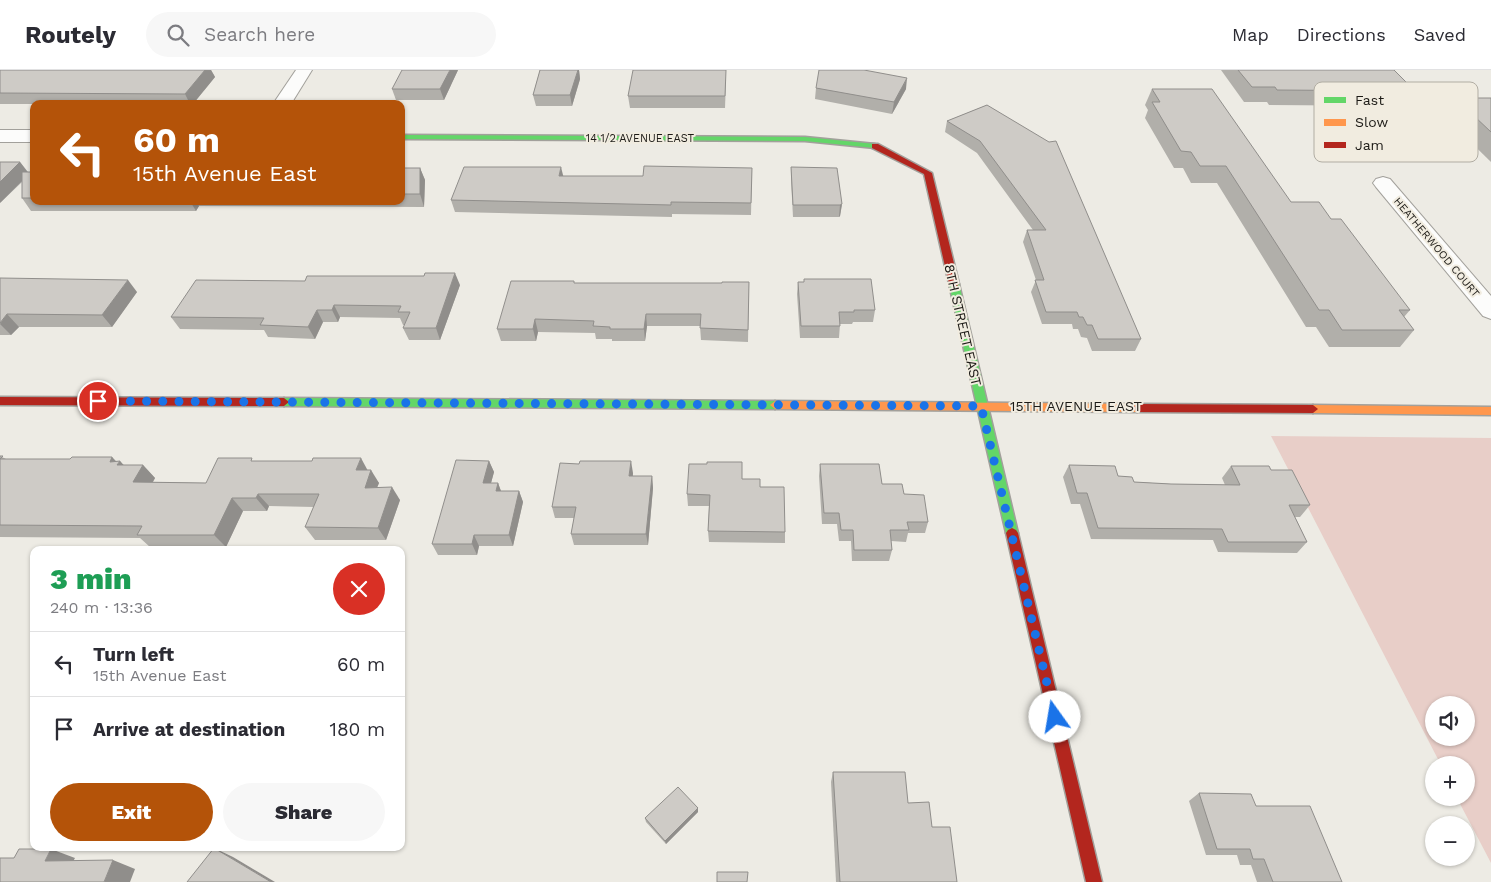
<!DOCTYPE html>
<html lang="en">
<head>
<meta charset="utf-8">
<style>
  body { margin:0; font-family:"Work Sans",sans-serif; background:#f7f7f7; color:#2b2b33; height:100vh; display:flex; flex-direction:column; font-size:19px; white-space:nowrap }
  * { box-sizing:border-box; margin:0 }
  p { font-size:16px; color:#7c7c81 }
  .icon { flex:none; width:28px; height:28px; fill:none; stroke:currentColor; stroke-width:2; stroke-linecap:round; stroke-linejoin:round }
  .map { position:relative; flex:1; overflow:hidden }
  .side { position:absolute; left:30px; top:476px; width:375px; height:305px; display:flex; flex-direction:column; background:#fff; border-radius:10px; box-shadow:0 1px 4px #0004 }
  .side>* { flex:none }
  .guide { position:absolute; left:30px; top:30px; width:375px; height:105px; border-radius:10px; box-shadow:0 1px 4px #0004; background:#b45309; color:#fff; overflow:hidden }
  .tools { position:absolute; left:1425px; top:626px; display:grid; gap:10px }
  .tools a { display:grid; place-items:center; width:50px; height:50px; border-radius:50%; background:#fff; box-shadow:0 1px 4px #0004; font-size:25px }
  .pin { position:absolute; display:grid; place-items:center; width:42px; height:42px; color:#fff; margin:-21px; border:2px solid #fff; border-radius:50%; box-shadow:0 1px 5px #0007 }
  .me { position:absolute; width:55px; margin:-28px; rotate:347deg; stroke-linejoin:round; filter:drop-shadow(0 0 4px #0008) }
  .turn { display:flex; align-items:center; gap:18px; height:105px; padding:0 20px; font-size:22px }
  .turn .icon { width:65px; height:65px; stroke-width:2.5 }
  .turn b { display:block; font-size:35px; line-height:42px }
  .round { display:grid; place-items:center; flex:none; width:52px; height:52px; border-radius:26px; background:#f7f7f7 }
  .head { display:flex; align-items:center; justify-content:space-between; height:85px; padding:0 20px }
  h1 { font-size:30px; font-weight:800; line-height:38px; color:#1e9e55 }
  .cta { display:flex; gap:10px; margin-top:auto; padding:10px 20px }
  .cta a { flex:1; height:58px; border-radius:30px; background:#b45309; color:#fff; font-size:20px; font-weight:800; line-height:58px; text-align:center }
  .cta a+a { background:#f7f7f7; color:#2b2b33 }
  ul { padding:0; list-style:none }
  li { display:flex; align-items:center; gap:15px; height:65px; padding:0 20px; border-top:1px solid #e1e1e2 }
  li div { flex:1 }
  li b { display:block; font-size:19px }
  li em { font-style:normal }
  header { display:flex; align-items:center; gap:30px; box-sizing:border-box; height:70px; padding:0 25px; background:#fff; border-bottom:1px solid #e1e1e2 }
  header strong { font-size:24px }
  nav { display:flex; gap:28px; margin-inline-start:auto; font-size:18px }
  .search { width:350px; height:45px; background:#f7f7f7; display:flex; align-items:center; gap:12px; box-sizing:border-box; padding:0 18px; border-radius:28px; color:#7c7c81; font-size:19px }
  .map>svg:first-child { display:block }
  .green { fill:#e8cec8; fill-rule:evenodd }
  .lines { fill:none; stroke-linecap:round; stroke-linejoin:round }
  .street-casing { stroke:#a2a09b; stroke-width:2 }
  .fast-casing { stroke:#a2a09b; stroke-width:3 }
  .slow-casing { stroke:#a2a09b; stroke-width:3 }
  .jam-casing { stroke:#a2a09b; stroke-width:3 }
  .street { fill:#fcfcfb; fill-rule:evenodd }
  .fast { fill:#63d668; fill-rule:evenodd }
  .slow { fill:#ff974d; fill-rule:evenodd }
  .jam { fill:#b3261e; fill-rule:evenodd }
  .wall { fill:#b1afaa }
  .shaded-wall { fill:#908e8b }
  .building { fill:#cecbc6; stroke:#908e8b }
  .route { stroke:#1a73e8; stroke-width:9; stroke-dasharray:0 16.2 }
  .labels { text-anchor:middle; stroke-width:4; stroke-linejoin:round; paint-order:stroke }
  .far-street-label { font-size:11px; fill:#1c1a16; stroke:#f1ece0 }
  .street-label { font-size:14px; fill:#1c1a16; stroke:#f1ece0 }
  .key { fill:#f1ece0; stroke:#b1ada3; stroke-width:1 }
  .key-label { font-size:14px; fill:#1c1a16 }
</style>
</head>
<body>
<header>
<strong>Routely</strong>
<div class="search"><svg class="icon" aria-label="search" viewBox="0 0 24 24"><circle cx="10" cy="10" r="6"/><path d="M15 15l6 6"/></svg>Search here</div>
<nav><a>Map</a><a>Directions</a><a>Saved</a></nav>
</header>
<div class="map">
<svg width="1491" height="812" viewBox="0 0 1491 812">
  <rect width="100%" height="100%" fill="#edebe4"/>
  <!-- green -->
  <path class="green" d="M1271,366L1491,368V793L1457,728H1466V695H1441ZM1434,635H1466V668H1434Z"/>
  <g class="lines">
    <!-- street casing -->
    <g class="street-casing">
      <g id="street">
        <polygon points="296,0 312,0 291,34 273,34"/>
        <rect x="0" y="60" width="34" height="12"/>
        <polygon points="1383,107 1390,109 1491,226 1491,249 1483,246 1376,117 1373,113 1376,109"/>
      </g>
    </g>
    <!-- fast casing -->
    <g class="fast-casing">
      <g id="fast">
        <polygon points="401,65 805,67 875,74 879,76 875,78 805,71 401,69"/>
        <polygon points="954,211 959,214 1018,463 1016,466 1012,468 1008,466 1006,463 949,214"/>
        <polygon points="284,328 775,331 780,335 775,339 284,336 279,332"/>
      </g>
    </g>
    <!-- slow casing -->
    <g class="slow-casing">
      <g id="slow">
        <polygon points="775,331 1137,334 1142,338 1137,342 775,339 770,335"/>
        <polygon points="1313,335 1491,337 1491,345 1313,343 1308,339"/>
      </g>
    </g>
    <!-- jam casing -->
    <g class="jam-casing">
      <g id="jam">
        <polygon points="872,74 878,74 932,103 959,214 957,216 951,216 949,214 924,104 872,78"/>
        <polygon points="0,327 284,328 289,332 284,336 0,335"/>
        <polygon points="1137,334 1313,335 1318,339 1313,343 1137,342 1132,338"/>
        <polygon points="1012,458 1016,460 1018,463 1102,812 1086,812 1006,463 1008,460"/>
      </g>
    </g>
    <!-- street -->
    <use href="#street" class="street"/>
    <!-- fast -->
    <use href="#fast" class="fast"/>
    <!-- slow -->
    <use href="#slow" class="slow"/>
    <!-- jam -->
    <use href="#jam" class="jam"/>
  </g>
  <!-- wall -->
  <g class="wall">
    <polygon points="0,0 211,0 215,7 193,34 0,34"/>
    <polygon points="458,0 444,30 396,30 392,19"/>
    <polygon points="540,0 579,0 580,9 572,36 536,36 533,25"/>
    <polygon points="1221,0 1394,0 1415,21 1405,36 1269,35 1267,32 1244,32"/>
    <polygon points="726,10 725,38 630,38 628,26"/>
    <polygon points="816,18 906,19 892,44 815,29"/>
    <polygon points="1152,19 1291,132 1331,149 1410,240 1404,247 1414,260 1400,277 1329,277 1316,257 1306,257 1217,113 1191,113 1183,98 1174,98 1145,48 1148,40 1145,35"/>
    <polygon points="1455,28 1491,28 1491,92 1443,45"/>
    <polygon points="987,35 1141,269 1135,281 1092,281 1087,268 1081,267 1078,259 1073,259 1072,254 1042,254 1031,222 1036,210 1023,172 1027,160 1033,160 977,83 945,62 947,51"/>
    <polygon points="20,92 28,102 34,102 34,131 401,131 401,98 420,98 425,110 424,137 199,136 196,141 31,141 22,128 22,112 0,133"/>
    <polygon points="791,97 842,134 840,146 839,147 793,147 791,109"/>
    <polygon points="752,98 751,145 672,144 672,147 455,142 451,130 563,106 643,106"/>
    <polygon points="0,208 137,222 112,257 19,257 11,265 0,265"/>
    <polygon points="749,212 748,272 701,270 700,256 647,256 645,271 612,271 612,269 596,269 595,263 538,262 536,271 501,271 497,259 575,213 722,213"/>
    <polygon points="798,212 875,240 873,252 853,252 852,254 840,254 839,268 800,268 797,224"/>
    <polygon points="460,215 440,270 409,270 403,258 405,255 403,255 400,248 340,247 338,252 323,252 315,269 268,267 264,260 180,259 171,247"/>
    <polygon points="0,386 6,389 70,389 112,387 116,391 120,391 123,395 143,395 155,408 153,412 206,413 254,391 368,400 379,413 377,417 400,430 386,470 315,470 305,457 314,437 269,436 267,441 243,441 226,477 150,477 140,468 0,467"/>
    <polygon points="489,391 494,402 491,413 498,413 501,421 519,421 523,432 513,476 479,476 477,485 438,485 432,474"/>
    <polygon points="820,394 882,414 904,424 928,452 925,463 908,463 906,472 891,471 892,480 889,491 852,491 851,471 839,471 837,454 822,454 819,406"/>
    <polygon points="1069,395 1118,406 1134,412 1171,414 1225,415 1222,408 1231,396 1271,400 1310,435 1300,447 1295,447 1307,472 1297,483 1218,482 1213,470 1091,469 1080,434 1071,434 1063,407"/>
    <polygon points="633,403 633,406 652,406 653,418 648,475 574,475 571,464 574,448 555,448 552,437"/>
    <polygon points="742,409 760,417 785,462 785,473 709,472 708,461 709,436 688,436 687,424"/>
    <polygon points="833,702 908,733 932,757 957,812 836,812 831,712"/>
    <polygon points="1199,723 1256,736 1342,812 1257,812 1251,795 1240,795 1237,785 1206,785 1189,731"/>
    <polygon points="698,742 666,774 646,752 645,748"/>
  </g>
  <!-- shaded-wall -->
  <g class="shaded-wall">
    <polygon points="205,0 211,0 215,7 193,34 190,34 185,24"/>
    <polygon points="450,0 458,0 444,30 440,19"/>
    <polygon points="578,0 579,0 580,9 572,36 570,25"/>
    <polygon points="907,8 906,19 892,44 894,32"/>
    <polygon points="20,92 29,104 0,133 0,112"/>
    <polygon points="561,97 564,109 559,106"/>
    <polygon points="420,98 425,110 424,137 420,124"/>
    <polygon points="190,131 196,131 199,136 196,141"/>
    <polygon points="842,134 840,146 839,147 840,135"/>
    <polygon points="455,203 460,215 440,270 436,258"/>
    <polygon points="128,210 137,222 112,257 102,245"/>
    <polygon points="334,235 340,247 338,252 332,240"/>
    <polygon points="317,240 323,252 315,269 308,257"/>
    <polygon points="7,244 19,257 11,265 0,254"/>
    <polygon points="646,244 647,256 645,271 644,259"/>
    <polygon points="535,249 538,262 536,271 533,259"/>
    <polygon points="112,387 118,394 120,391 132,404 110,392"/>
    <polygon points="361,388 368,401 356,400"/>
    <polygon points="489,391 494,402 488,424 483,413"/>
    <polygon points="631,391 633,403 631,418 629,406"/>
    <polygon points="143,395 155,408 145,425 133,412"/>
    <polygon points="371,400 379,413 372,430 365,418"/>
    <polygon points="652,406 653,418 648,475 646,464"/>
    <polygon points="498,413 502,424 496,421"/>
    <polygon points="392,417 400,430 386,470 378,458"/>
    <polygon points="519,421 523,432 513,476 509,465"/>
    <polygon points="258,424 269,436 267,441 256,428"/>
    <polygon points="232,428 243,441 226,477 214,465"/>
    <polygon points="474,465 479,476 477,485 472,474"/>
    <polygon points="698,738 698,742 666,774 665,771"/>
    <polygon points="214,778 233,787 275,812 271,812"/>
    <polygon points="51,779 75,788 69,799 45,791"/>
    <polygon points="113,790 135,799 130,812 104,812"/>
  </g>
  <!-- building -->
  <g class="building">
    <polygon points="0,0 205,0 185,24 0,23"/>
    <polygon points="402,0 450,0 440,19 392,19"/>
    <polygon points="540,0 578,0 570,25 533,25"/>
    <polygon points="633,0 726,0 725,26 628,26"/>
    <polygon points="819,0 864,0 907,8 894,32 816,18"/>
    <polygon points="1238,0 1394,0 1415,21 1277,20 1275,17 1252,17"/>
    <polygon points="1152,19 1212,19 1291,132 1319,132 1331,149 1341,149 1410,240 1399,240 1414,260 1342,260 1329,240 1319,240 1226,96 1200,96 1191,82 1181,81 1152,32 1160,32"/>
    <polygon points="1455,28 1491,28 1491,62"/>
    <polygon points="987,35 1049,72 1056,71 1141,269 1098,269 1092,255 1087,255 1083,247 1079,247 1077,242 1046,242 1035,210 1044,210 1027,160 1046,160 980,71 947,51"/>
    <polygon points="0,92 20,92 0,112"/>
    <polygon points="644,96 752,98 751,133 671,132 671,135 451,130 464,97 561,97 559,106 643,106"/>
    <polygon points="791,97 837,98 842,134 840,135 793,135"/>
    <rect x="401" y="98" width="19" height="26"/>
    <rect x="22" y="102" width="12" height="26"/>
    <polygon points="425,203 455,203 436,258 403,258 410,242 398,242 401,236 334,235 332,240 317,240 308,257 260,255 264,248 171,247 196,210 305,211 307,206 424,206"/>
    <polygon points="0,208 128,210 102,245 7,244 0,253"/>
    <polygon points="804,209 871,209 875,240 854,240 854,242 839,242 840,256 801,256 798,212 804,212"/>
    <polygon points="511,211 574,211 574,213 722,213 722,212 749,212 748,260 700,258 701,244 646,244 644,259 610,259 610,257 593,256 594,251 535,249 533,259 497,259"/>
    <polygon points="0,386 3,386 0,389 70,389 72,387 112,387 110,392 120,391 117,395 143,395 133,412 206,413 218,388 252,388 251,391 312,391 313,388 361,388 356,400 371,400 365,418 392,417 378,458 305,457 319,424 258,424 256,428 232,428 214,465 137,465 142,456 0,455"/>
    <polygon points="456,390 489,391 483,413 498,413 496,421 519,421 509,465 474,465 472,474 432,474"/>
    <polygon points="580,391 631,391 629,406 652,406 646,464 571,464 576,437 552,437 560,393 579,394"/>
    <polygon points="707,392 742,392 742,409 760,409 760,417 784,417 785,462 708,461 710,425 687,424 689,394 707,394"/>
    <polygon points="820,394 879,394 882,414 902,414 904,424 924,425 928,452 907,452 909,460 890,460 892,480 854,480 853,460 841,460 839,443 824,443"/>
    <polygon points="1069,395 1115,396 1118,406 1132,407 1134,412 1171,414 1240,415 1231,396 1269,396 1271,400 1292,400 1310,435 1289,435 1307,472 1228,472 1222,459 1098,458 1087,423 1077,423"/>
    <polygon points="833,702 905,702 908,733 929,732 932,757 950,757 957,812 840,812"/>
    <polygon points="678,717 698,738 665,771 645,748"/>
    <polygon points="1199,723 1251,724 1256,736 1310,736 1342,812 1273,812 1264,789 1253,789 1250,779 1217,779"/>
    <polygon points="214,778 271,812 187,812"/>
    <polygon points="19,779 51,779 45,791 113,790 104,812 0,812 0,788 14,788"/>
    <polygon points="717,802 748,802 747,812 717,812"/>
  </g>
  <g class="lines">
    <!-- route -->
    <polyline class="route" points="98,331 981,336 1055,647"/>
  </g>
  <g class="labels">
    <!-- far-street labels -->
    <g class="far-street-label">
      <text x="640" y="72">14 1/2 AVENUE EAST</text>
      <text transform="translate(1437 177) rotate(50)" y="4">HEATHERWOOD COURT</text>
    </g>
    <!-- street labels -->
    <g class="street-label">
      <text transform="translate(963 255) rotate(77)" y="5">8TH STREET EAST</text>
      <text x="1076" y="341">15TH AVENUE EAST</text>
    </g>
  </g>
  <!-- legend -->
  <rect x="1314" y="12" width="164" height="80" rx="8" class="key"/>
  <rect x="1324" y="27" width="22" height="6" fill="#63d668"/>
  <rect x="1324" y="49" width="22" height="7" fill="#ff974d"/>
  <rect x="1324" y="72" width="22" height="6" fill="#b3261e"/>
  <g class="key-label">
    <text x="1355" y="35">Fast</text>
    <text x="1355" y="57">Slow</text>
    <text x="1355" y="80">Jam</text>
  </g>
</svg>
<div class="tools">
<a><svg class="icon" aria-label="sound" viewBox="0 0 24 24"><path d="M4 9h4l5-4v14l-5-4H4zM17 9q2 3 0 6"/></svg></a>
<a>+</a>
<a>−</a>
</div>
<div class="pin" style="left:98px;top:331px;background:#d93025"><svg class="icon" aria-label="arrive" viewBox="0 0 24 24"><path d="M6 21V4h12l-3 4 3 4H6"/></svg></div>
<svg class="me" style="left:1055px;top:647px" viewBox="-20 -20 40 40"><circle r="19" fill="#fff"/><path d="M0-13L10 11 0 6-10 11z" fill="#1a73e8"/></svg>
<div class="guide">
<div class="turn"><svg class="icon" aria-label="left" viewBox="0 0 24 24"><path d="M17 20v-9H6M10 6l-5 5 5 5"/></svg><div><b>60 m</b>15th Avenue East</div></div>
</div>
<section class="side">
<div class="head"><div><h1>3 min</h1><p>240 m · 13:36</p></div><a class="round" style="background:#d93025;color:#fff"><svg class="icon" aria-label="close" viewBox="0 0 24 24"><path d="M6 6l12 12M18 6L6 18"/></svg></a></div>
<ul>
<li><svg class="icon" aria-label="left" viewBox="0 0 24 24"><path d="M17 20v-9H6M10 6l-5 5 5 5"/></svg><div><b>Turn left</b><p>15th Avenue East</p></div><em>60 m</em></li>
<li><svg class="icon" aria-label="arrive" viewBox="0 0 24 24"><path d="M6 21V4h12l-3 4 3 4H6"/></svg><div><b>Arrive at destination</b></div><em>180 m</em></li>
</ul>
<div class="cta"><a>Exit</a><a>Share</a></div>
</section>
</div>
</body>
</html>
